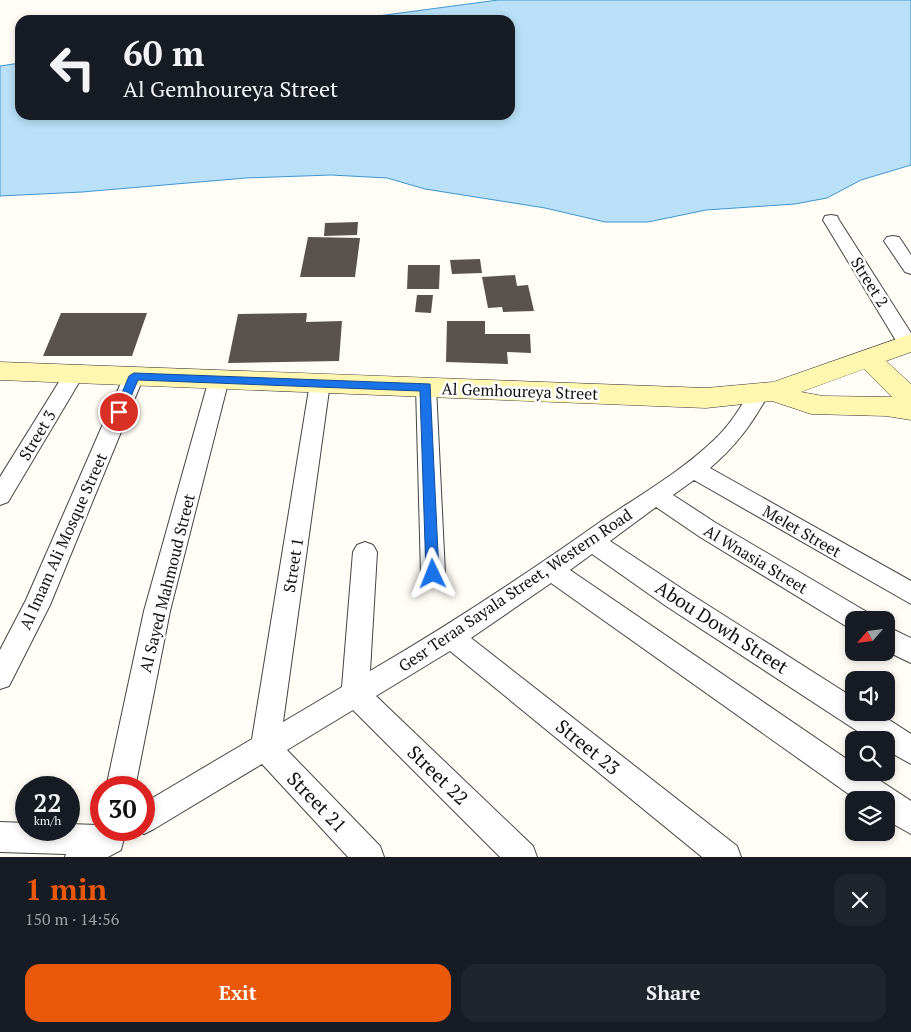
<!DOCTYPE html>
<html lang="en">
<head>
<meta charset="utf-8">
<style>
  body { margin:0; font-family:"PT Serif",serif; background:#20242c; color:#f1f3f6; height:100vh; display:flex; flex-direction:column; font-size:19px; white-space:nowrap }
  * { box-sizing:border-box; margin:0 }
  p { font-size:16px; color:#9ea1a6 }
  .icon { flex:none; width:28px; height:28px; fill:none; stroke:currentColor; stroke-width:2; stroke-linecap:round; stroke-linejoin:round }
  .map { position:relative; height:857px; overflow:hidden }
  .sheet { display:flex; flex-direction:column; background:#171b24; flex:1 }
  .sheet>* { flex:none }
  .banner { position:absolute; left:15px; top:15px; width:500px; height:105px; border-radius:15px; box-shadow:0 2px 8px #0003; background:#171b24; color:#f1f3f6; overflow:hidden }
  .needle { width:32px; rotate:242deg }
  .tools { position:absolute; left:845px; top:611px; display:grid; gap:10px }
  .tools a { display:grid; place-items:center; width:50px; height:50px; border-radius:10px; background:#171b24; box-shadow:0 2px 8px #0003; font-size:25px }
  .speed { position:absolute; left:15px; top:776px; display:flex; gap:10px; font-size:25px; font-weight:700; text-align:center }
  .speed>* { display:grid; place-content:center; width:65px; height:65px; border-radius:50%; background:#171b24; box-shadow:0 2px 8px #0003; line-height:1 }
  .speed small { font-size:12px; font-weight:400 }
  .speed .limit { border:8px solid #d22; background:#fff; color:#111 }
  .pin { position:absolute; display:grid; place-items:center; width:42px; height:42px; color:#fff; margin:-21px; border:2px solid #fff; border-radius:50%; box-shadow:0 1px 5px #0007 }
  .me { position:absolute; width:55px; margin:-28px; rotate:358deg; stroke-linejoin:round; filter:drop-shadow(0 0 4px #0008) }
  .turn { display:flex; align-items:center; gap:18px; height:105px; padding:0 25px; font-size:22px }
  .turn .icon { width:65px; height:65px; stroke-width:2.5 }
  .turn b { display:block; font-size:35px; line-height:42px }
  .round { display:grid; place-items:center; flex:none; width:52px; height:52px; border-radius:15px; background:#20242c }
  .headline { display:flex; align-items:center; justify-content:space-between; height:85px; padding:0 25px }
  h1 { font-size:30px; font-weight:700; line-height:38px; color:#ea580c }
  .action { display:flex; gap:10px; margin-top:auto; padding:10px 25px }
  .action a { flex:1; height:58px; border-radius:15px; background:#ea580c; color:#fff; font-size:20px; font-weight:700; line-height:58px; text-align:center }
  .action a+a { background:#20242c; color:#f1f3f6 }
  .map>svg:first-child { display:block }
  .water { fill:#b9e0f7; stroke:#3f96cf }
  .building { fill:#5a524d }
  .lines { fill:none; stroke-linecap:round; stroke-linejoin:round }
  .street-casing { stroke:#444; stroke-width:2 }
  .secondary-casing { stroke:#333; stroke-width:1 }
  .street { fill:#fff; fill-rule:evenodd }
  .secondary { fill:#fff6b0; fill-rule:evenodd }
  .route { fill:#1a73e8; stroke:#114b97 }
  .labels { text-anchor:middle; stroke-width:5; stroke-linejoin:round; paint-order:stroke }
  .street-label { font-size:16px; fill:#111; stroke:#fff }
  .near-street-label { font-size:19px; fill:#111; stroke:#fff }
</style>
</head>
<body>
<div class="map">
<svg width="911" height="857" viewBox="0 0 911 857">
  <rect width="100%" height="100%" fill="#fffdf5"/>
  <!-- water -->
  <polygon class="water" points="498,0 911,0 911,165 861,180 827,198 795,204 706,210 648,222 605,222 545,208 425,189 387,178 331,175 246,178 82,192 0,196 0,66 20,63 20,115 510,115 510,20 348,20"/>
  <!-- building -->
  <g class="building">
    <polygon points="358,222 357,235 324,236 325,223"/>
    <polygon points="308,237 360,238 355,277 300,277"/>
    <polygon points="480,259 482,273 452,274 450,260"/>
    <polygon points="408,265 440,265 439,289 407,289"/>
    <polygon points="515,275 517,286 528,285 534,311 503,312 502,307 488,308 482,277"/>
    <polygon points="417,295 433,295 431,313 415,312"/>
    <polygon points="61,313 147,313 132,356 43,356"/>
    <polygon points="307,313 306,322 342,321 339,361 228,363 238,314"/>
    <polygon points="447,321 485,321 485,334 530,334 531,353 507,352 508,364 446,362"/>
  </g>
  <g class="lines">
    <!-- street casing -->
    <g class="street-casing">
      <g id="street">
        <polygon points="831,215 837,216 839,220 911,333 911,350 901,349 823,220 825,216"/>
        <polygon points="893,236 899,237 911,255 911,274 905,272 884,241 887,237"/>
        <polygon points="74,367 81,369 84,374 8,502 0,505 0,477 67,369"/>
        <polygon points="134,369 141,371 144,376 50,605 9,686 0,689 0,650 26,600 124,376 127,371"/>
        <polygon points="219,372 226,374 229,379 170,611 135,788 106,788 144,611 209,379 212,374"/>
        <path d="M320,376L327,378L330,383L283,722L342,687L353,552L357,545L365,542L373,545L377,552L370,671C449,625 525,575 600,522C637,497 682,471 714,440C730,425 741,407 752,388L759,386L766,388L769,393C753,423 736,446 710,468L911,581V604L694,480L673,495L716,523L867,612L871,620H854V630L849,628L700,537L656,507L610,541L684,590L854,698V712H877L911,734V764L886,750V740H871L666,606L592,554L570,570L854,764V772H867L911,801V834L886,820V800H857L551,583L471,638L737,846L741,857H702L450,651L376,696L533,846L537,857H500L353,710L287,750L380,846L384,857H348L262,764L154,829L144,834L135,830H144V803L252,739L310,383L313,378Z"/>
        <polygon points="426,380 433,382 436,387 445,574 442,581 433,584 424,581 421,574 416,387 419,382"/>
        <polygon points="886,626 911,638 911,663 886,651"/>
        <polygon points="101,819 101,830 126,830 121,850 108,857 65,857 66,854 0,852 0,822 26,823 26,830 69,830 69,824 98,825"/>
      </g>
    </g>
    <!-- secondary casing -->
    <g class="secondary-casing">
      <path id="secondary" d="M911,334V352L886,361L911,384V420L886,416L811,414L772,401L706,408L0,380V362L706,388L773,382ZM864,369L892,397L823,396L801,392Z"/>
    </g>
    <!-- street -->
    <use href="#street" class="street"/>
    <!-- secondary -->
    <use href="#secondary" class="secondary"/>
  </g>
  <!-- route -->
  <polygon class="route" points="134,373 430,384 439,574 437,578 428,578 426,574 420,391 138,380 123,415 115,415 114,412 129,376"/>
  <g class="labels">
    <!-- street labels -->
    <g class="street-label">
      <text transform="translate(870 282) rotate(58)" y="6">Street 2</text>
      <text transform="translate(520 391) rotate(2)" y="6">Al Gemhoureya Street</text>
      <text transform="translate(37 435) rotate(-59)" y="6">Street 3</text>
      <text transform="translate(802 531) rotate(30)" y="6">Melet Street</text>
      <text transform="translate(63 541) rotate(-66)" y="6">Al Imam Ali Mosque Street</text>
      <text transform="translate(756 559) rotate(31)" y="6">Al Wnasia Street</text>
      <text transform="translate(293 565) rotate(-81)" y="6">Street 1</text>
      <text transform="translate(167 583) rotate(-76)" y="6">Al Sayed Mahmoud Street</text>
      <text transform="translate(515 590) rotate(-34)" y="6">Gesr Teraa Sayala Street, Western Road</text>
    </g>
    <!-- near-street labels -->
    <g class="near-street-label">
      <text transform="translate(722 627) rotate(33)" y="7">Abou Dowh Street</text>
      <text transform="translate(588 747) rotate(39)" y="7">Street 23</text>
      <text transform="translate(438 775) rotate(44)" y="7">Street 22</text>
      <text transform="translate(317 802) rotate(46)" y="7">Street 21</text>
    </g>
  </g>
</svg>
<div class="tools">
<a><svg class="needle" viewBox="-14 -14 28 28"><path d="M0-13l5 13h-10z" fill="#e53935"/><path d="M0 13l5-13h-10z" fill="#9ea1a6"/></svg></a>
<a><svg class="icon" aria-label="sound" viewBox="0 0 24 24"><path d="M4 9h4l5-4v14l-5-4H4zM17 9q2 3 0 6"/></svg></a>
<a><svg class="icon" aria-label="search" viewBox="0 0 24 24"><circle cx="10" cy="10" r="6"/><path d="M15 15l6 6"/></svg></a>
<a><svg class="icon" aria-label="layers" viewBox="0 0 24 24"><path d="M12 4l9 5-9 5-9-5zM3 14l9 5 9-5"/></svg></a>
</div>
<div class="speed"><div>22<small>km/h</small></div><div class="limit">30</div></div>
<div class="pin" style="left:119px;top:412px;background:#d93025"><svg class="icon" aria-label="arrive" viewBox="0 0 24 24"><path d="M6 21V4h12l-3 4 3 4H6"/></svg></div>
<svg class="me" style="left:433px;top:574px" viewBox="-20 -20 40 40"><path d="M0-17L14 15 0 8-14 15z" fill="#1a73e8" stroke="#fff" stroke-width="4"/></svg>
<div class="banner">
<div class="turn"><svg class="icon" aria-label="left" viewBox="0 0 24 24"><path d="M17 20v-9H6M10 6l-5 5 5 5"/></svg><div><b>60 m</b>Al Gemhoureya Street</div></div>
</div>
</div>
<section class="sheet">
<div class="headline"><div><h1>1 min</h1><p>150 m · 14:56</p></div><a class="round"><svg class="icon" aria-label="close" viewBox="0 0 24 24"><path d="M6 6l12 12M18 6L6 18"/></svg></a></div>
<div class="action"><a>Exit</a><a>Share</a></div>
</section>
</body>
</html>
